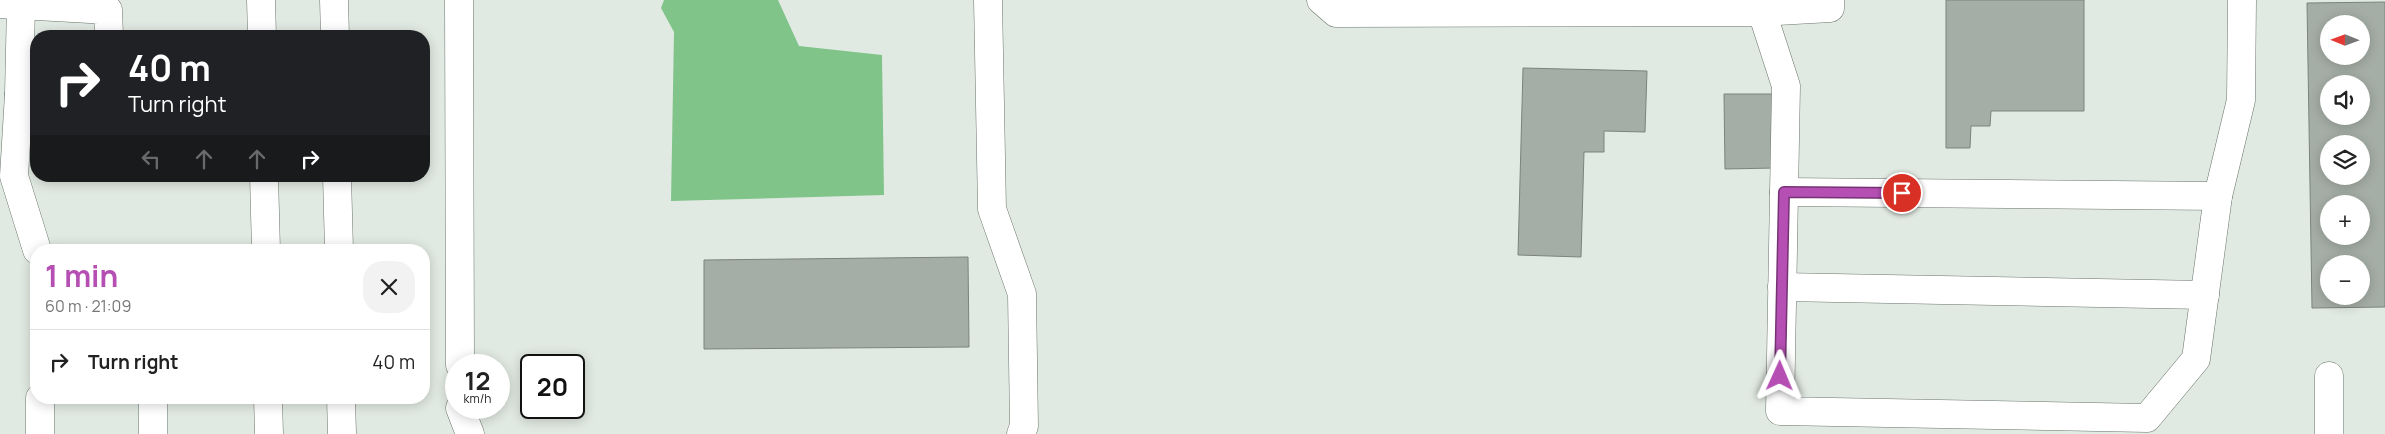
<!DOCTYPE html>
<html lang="en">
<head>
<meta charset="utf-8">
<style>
  body { margin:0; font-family:Manrope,sans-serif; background:#f2f2f2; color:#222; height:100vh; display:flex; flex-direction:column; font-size:19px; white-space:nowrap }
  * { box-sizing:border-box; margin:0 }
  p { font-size:16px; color:#767676 }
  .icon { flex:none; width:28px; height:28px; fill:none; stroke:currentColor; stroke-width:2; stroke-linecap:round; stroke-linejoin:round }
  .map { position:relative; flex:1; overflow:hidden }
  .panel { position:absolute; left:30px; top:244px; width:400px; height:160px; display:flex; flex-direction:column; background:#fff; border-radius:20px; box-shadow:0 2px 12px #0003 }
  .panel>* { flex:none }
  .banner { position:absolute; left:30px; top:30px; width:400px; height:152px; border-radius:20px; box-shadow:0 2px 12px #0003; background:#202124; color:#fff; overflow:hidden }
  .needle { width:32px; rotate:271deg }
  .fabs { position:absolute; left:2320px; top:15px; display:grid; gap:10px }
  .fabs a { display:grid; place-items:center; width:50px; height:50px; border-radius:50%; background:#fff; box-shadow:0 2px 12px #0003; font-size:25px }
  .speed { position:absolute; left:445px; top:354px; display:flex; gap:10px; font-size:25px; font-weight:700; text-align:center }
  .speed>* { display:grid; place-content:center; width:65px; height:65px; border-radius:50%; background:#fff; box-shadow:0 2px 12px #0003; line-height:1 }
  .speed small { font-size:12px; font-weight:400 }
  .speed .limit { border:2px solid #111; border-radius:8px; background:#fff; color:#111 }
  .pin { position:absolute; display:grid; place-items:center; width:42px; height:42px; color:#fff; margin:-21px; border:2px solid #fff; border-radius:50%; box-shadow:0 1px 5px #0007 }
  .me { position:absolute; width:55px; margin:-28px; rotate:1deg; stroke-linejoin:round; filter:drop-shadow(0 0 4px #0008) }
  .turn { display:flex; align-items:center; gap:18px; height:105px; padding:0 15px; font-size:22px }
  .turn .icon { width:65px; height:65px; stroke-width:2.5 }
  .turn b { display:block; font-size:35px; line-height:42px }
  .lanes { display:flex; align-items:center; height:48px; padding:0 15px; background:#0003; justify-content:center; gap:25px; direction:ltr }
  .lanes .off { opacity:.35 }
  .round { display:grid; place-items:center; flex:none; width:52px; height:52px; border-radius:20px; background:#f2f2f2 }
  .overview { display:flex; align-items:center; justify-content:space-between; height:85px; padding:0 15px }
  h1 { font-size:30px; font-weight:700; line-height:38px; color:#b54fb3 }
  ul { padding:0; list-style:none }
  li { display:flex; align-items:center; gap:15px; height:65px; padding:0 15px; border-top:1px solid #e0e0e0 }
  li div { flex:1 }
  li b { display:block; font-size:19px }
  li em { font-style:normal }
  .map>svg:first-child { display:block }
  .water { fill:#80c48a }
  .building { fill:#a5aea6; stroke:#7b847c; fill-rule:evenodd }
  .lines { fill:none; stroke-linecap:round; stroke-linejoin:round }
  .minor-casing { stroke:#6b746c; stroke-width:29 }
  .major-casing { stroke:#6b746c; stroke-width:29 }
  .minor { stroke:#fff; stroke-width:28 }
  .major { stroke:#fff; stroke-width:28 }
  .route-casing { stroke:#763374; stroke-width:12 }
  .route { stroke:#b54fb3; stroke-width:9 }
</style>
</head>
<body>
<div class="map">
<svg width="2385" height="434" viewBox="0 0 2385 434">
  <rect width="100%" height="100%" fill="#e1eae2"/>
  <!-- water -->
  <polygon class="water" points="664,0 778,0 799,46 882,55 884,195 671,201 674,32 661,8"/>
  <!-- building -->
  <g class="building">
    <polygon points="1946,0 2084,0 2084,111 1991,111 1990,126 1971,126 1970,148 1946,148"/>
    <path d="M2385,2V307L2312,308L2307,3ZM2329,24H2361V56H2329ZM2329,84H2361V116H2329ZM2329,144H2361V176H2329ZM2329,204H2361V236H2329ZM2329,264H2361V296H2329Z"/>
    <polygon points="1523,68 1647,71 1645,132 1604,131 1604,152 1584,152 1581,257 1518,255"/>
    <polygon points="1724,94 1776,94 1776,168 1725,169"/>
    <polygon points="968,257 969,347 704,349 704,260"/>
  </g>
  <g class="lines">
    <!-- minor casing -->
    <g class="minor-casing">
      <g id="minor">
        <polyline points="459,0 460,365"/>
        <polyline points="988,0 992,209 1022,294 1024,426 1021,434"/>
        <polyline points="1321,0 1336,13 1762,12 1786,86 1780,411 2147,418 2196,359 2218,196 2241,100 2242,0"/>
        <polyline points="0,4 108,10 109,36"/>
        <polyline points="21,5 19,94 36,94"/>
        <polyline points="1762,12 1830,8 1830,0"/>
        <polyline points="19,94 14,176 37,250"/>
        <polyline points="1784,192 2218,196"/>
        <polyline points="1782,287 2205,295"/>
        <polyline points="153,398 153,434"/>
        <polyline points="460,408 470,434"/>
        <polyline points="40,434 40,398"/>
        <polyline points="2329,434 2329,376"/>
      </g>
    </g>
    <!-- major casing -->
    <g class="major-casing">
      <g id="major">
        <polyline points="261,0 262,36"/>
        <polyline points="334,0 335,36"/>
        <polyline points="264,176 266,250"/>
        <polyline points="337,176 339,250"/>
        <polyline points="268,398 269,434"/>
        <polyline points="341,398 342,434"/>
      </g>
    </g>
    <!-- minor -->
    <use href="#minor" class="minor"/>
    <!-- major -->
    <use href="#major" class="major"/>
  </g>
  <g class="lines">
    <!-- route casing -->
    <g class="route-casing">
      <polyline id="route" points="1780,376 1784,192 1902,193"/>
    </g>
    <!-- route -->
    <use href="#route" class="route"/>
  </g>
</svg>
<div class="fabs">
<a><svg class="needle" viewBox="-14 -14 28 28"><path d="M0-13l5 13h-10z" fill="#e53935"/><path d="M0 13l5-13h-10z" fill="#767676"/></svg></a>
<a><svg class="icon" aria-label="sound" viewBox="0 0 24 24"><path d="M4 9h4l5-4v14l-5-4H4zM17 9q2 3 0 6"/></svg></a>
<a><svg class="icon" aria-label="layers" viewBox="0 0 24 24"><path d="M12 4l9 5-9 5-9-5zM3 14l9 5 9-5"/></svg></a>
<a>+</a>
<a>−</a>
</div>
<div class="speed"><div>12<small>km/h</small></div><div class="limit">20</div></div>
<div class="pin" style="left:1902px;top:193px;background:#d93025"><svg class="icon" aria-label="arrive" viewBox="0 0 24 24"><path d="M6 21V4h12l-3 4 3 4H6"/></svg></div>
<svg class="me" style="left:1780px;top:376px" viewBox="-20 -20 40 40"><path d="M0-17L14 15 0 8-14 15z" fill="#b54fb3" stroke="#fff" stroke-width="4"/></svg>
<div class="banner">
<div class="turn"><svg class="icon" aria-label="right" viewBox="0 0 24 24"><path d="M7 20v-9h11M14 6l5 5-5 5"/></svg><div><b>40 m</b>Turn right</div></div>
<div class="lanes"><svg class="icon off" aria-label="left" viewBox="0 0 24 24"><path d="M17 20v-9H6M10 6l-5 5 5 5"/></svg><svg class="icon off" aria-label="ahead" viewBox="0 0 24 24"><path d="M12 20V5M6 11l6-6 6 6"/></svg><svg class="icon off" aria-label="ahead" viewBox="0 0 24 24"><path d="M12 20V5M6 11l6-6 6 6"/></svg><svg class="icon" aria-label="right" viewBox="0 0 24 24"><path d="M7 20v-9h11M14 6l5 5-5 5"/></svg></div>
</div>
<section class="panel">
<div class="overview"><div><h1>1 min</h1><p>60 m · 21:09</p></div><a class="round"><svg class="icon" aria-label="close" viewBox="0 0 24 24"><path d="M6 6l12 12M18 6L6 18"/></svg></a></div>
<ul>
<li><svg class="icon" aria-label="right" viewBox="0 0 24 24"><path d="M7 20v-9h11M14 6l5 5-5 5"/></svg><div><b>Turn right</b></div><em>40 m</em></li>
</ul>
</section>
</div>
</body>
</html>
